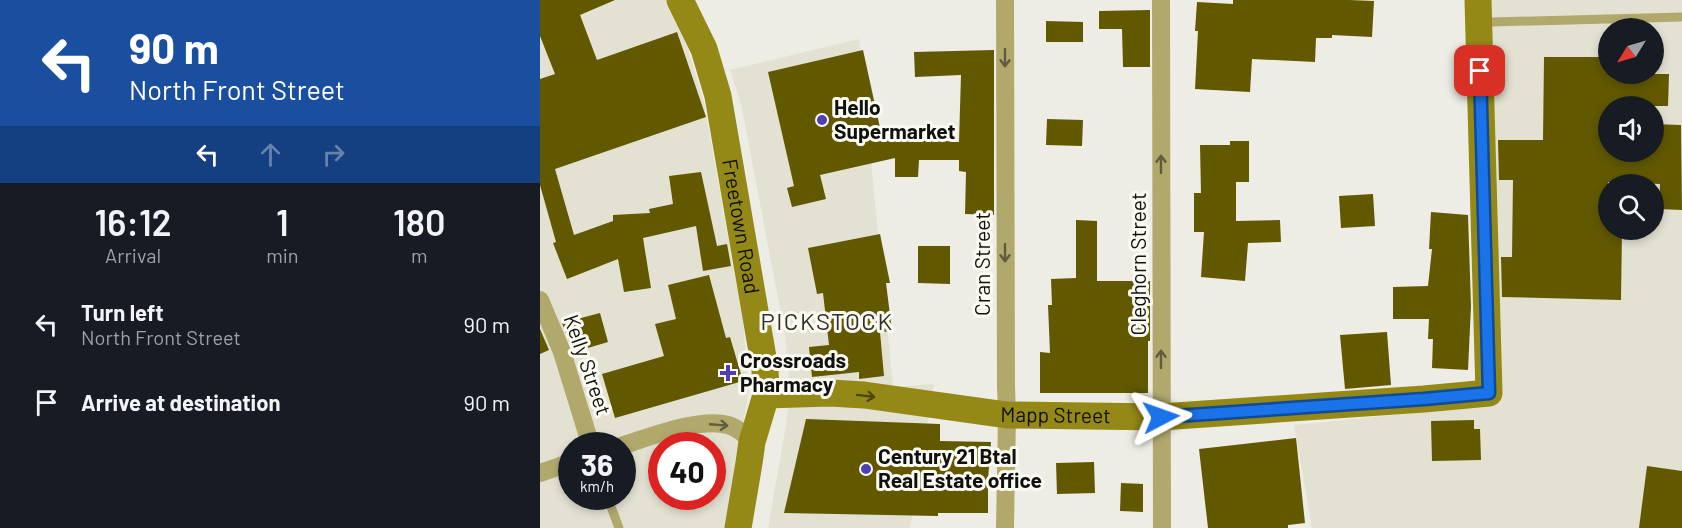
<!DOCTYPE html>
<html lang="en">
<head>
<meta charset="utf-8">
<style>
  body { margin:0; font-family:Barlow,sans-serif; background:#20242c; color:#f1f3f6; height:100vh; display:flex; flex-direction:column; font-size:22px; white-space:nowrap }
  * { box-sizing:border-box; margin:0 }
  p { font-size:20px; color:#9ea1a6 }
  .icon { flex:none; width:33px; height:33px; fill:none; stroke:currentColor; stroke-width:2; stroke-linecap:round; stroke-linejoin:round }
  .map { position:relative; flex:1; overflow:hidden }
  .details { display:flex; flex-direction:column; background:#171b24; width:540px }
  .details>* { flex:none }
  .top-card { background:#1a4fa0; color:#fff; overflow:hidden }
  .needle { width:39px; rotate:233deg }
  .controls { position:absolute; left:1058px; top:18px; display:grid; gap:12px }
  .controls a { display:grid; place-items:center; width:66px; height:66px; border-radius:50%; background:#171b24; box-shadow:0 3px 9px #0003; font-size:30px }
  .speed { position:absolute; left:18px; top:432px; display:flex; gap:12px; font-size:30px; font-weight:700; text-align:center }
  .speed>* { display:grid; place-content:center; width:78px; height:78px; border-radius:50%; background:#171b24; box-shadow:0 3px 9px #0003; line-height:1 }
  .speed small { font-size:15px; font-weight:400 }
  .speed .limit { border:9px solid #d22; background:#fff; color:#111 }
  .pin { position:absolute; display:grid; place-items:center; width:51px; height:51px; color:#fff; margin:-26px; border-radius:12px; box-shadow:0 3px 9px #0006 }
  .me { position:absolute; width:66px; margin:-33px; rotate:86deg; stroke-linejoin:round; filter:drop-shadow(0 0 4px #0008) }
  .turn { display:flex; align-items:center; gap:21px; height:126px; padding:0 30px; font-size:27px }
  .turn .icon { width:78px; height:78px; stroke-width:2.5 }
  .turn b { display:block; font-size:42px; line-height:51px }
  .lanes { display:flex; align-items:center; height:57px; padding:0 30px; background:#0003; justify-content:center; gap:30px; direction:ltr }
  .lanes .off { opacity:.35 }
  .eta { display:flex; justify-content:space-evenly; align-items:center; height:102px; text-align:center }
  .eta b { font-size:36px; font-weight:600; line-height:42px }
  ul { padding:0; list-style:none }
  li { display:flex; align-items:center; gap:18px; height:78px; padding:0 30px }
  li div { flex:1 }
  li b { display:block; font-size:22px }
  li em { font-style:normal }
  main { display:flex; flex:1; min-height:0 }
  .map>svg:first-child { display:block }
  .built { fill:#e3e2d2; fill-rule:evenodd }
  .building { fill:#615800 }
  .lines { fill:none; stroke-linecap:round; stroke-linejoin:round }
  .lane { stroke:#b1a96c; stroke-width:9 }
  .street { stroke:#b1a96c; stroke-width:18 }
  .secondary { stroke:#948817; stroke-width:27 }
  .oneway { stroke:#605c3d }
  .oneway2 { stroke:#4b4612 }
  .route-casing { stroke:#114b97; stroke-width:15 }
  .route { stroke:#1a73e8; stroke-width:10 }
  .poi-dot { fill:#4e3fb7; stroke:#fbfaf2; stroke-width:2 }
  .labels { text-anchor:middle; stroke-width:6; stroke-linejoin:round; paint-order:stroke }
  .poi-label { font-size:21px; font-weight:bold; fill:#10100e; stroke:#fbfaf2; text-anchor:start }
  .street-label { font-size:21px; fill:#10100e; stroke:#fbfaf2 }
  .quarter-label { font-size:24px; letter-spacing:1.5px; fill:#2f2e28; stroke:#fbfaf2 }
</style>
</head>
<body>
<main>
<section class="details">
<div class="top-card">
<div class="turn"><svg class="icon" aria-label="left" viewBox="0 0 24 24"><path d="M17 20v-9H6M10 6l-5 5 5 5"/></svg><div><b>90 m</b>North Front Street</div></div>
<div class="lanes"><svg class="icon" aria-label="left" viewBox="0 0 24 24"><path d="M17 20v-9H6M10 6l-5 5 5 5"/></svg><svg class="icon off" aria-label="ahead" viewBox="0 0 24 24"><path d="M12 20V5M6 11l6-6 6 6"/></svg><svg class="icon off" aria-label="right" viewBox="0 0 24 24"><path d="M7 20v-9h11M14 6l5 5-5 5"/></svg></div>
</div>
<div class="eta">
<div><b>16:12</b><p>Arrival</p></div>
<div><b>1</b><p>min</p></div>
<div><b>180</b><p>m</p></div>
</div>
<ul>
<li><svg class="icon" aria-label="left" viewBox="0 0 24 24"><path d="M17 20v-9H6M10 6l-5 5 5 5"/></svg><div><b>Turn left</b><p>North Front Street</p></div><em>90 m</em></li>
<li><svg class="icon" aria-label="arrive" viewBox="0 0 24 24"><path d="M6 21V4h12l-3 4 3 4H6"/></svg><div><b>Arrive at destination</b></div><em>90 m</em></li>
</ul>
</section>
<div class="map">
<svg width="1142" height="528" viewBox="0 0 1142 528">
  <rect width="100%" height="100%" fill="#edede5"/>
  <!-- built -->
  <g class="built">
    <path d="M0,0H126L142,30L164,102L203,322L209,389L186,528H0ZM32,446H82V496H32ZM122,446H172V496H122Z"/>
    <path d="M950,0H1142V528H772L754,425L956,405L949,141ZM1068,28H1113V74H1068ZM1068,106H1113V152H1068ZM1068,184H1113V230H1068Z"/>
    <polygon points="319,39 353,387 394,384 370,528 228,528 246,425 250,388 245,335 201,104 190,70"/>
  </g>
  <!-- building -->
  <g class="building">
    <polygon points="0,0 75,0 40,15 57,60 137,32 166,117 15,169 34,235 73,221 73,215 110,213 109,209 133,204 129,176 161,172 177,246 187,244 191,266 163,271 156,226 103,238 111,288 84,292 78,259 27,279 13,243 16,242 0,185 0,79 15,74 0,36"/>
    <polygon points="693,0 809,0 834,1 832,37 792,35 792,38 776,38 775,62 712,59 710,92 655,89 658,31 655,31 657,2 693,4"/>
    <polygon points="610,10 610,67 583,67 582,29 559,29 559,11"/>
    <polygon points="506,21 543,22 543,42 506,42"/>
    <polygon points="323,50 342,137 379,137 379,139 419,142 421,75 375,77 374,52 454,50 454,215 425,214 426,172 419,171 419,160 379,160 378,177 355,177 355,158 280,175 286,199 252,207 247,188 254,186 228,72"/>
    <polygon points="1004,57 1068,57 1068,74 1129,74 1128,106 1068,106 1068,152 1113,152 1113,124 1141,125 1142,210 1119,209 1120,184 1068,182 1068,230 1082,230 1081,300 962,297 961,257 972,257 973,180 959,180 958,140 1003,140"/>
    <polygon points="507,119 543,120 542,146 506,145"/>
    <polygon points="690,141 709,141 709,182 696,182 696,221 740,220 741,242 708,243 705,281 661,277 664,232 654,232 654,193 661,193 660,145 690,145"/>
    <polygon points="833,194 835,226 801,228 799,196"/>
    <polygon points="891,212 928,215 931,306 928,370 892,368 893,339 888,339 889,319 853,319 853,287 888,286 892,249 889,249"/>
    <polygon points="536,220 557,221 557,281 610,281 610,341 608,341 608,393 500,393 500,352 510,353 508,305 512,305 511,279 536,278"/>
    <polygon points="340,234 350,283 346,283 352,331 340,332 344,376 319,379 319,372 272,377 269,347 289,345 283,293 277,294 268,248"/>
    <polygon points="378,246 410,246 410,284 378,283"/>
    <polygon points="169,275 186,338 190,337 203,381 75,418 62,374 124,356 115,324 136,319 128,285"/>
    <polygon points="60,313 68,342 41,350 39,340 30,343 22,323"/>
    <polygon points="0,329 9,350 0,354"/>
    <polygon points="847,332 851,385 805,389 800,335"/>
    <polygon points="266,419 400,424 400,441 451,442 448,479 448,513 398,513 398,516 244,513"/>
    <polygon points="934,420 934,429 940,429 941,460 892,461 891,421"/>
    <polygon points="756,438 765,523 748,525 748,528 668,528 659,449"/>
    <polygon points="554,462 555,493 517,494 516,463"/>
    <polygon points="1107,466 1142,471 1142,528 1099,528"/>
    <polygon points="581,483 603,484 603,512 580,511"/>
  </g>
  <g class="lines">
    <!-- lane -->
    <g class="lane">
      <polyline points="951,22 1142,17"/>
      <polyline points="67,496 79,528"/>
    </g>
    <!-- street -->
    <g class="street">
      <polyline points="621,0 622,528"/>
      <polyline points="0,300 22,352 51,446"/>
      <path d="M81,446C110,437 160,417 188,425C198,428 205,435 212,442"/>
      <polyline points="0,473 32,462"/>
      <polyline points="465,528 467,415 466,386 465,0"/>
    </g>
    <!-- secondary -->
    <g class="secondary">
      <path id="s1" d="M140,0L164,49L178,96L225,369L226,395L212,442L209,463L198,528"/>
      <path id="s2" d="M226,395L290,393L324,395L467,415L621,417L884,399L949,393L938,0"/>
    </g>
  </g>
  <!-- one-way arrows -->
  <defs><path id="oneway-shaft" d="M-6 0H5M1.5-3L5.5 0L1.5 3" fill="none" stroke-width="1.6" stroke-linecap="round" stroke-linejoin="round" transform="scale(1.5)"/></defs>
  <g class="oneway">
    <use href="#oneway-shaft" transform="translate(465 58) rotate(90)"/>
    <use href="#oneway-shaft" transform="translate(621 164) rotate(-90)"/>
    <use href="#oneway-shaft" transform="translate(465 253) rotate(90)"/>
    <use href="#oneway-shaft" transform="translate(621 359) rotate(-90)"/>
    <use href="#oneway-shaft" transform="translate(179 425) rotate(5)"/>
  </g>
  <use class="oneway2" href="#oneway-shaft" transform="translate(326 396) rotate(7)"/>
  <g class="lines">
    <!-- route casing -->
    <g class="route-casing">
      <polyline id="route" points="621,417 884,399 949,393 940,71"/>
    </g>
    <!-- route -->
    <use href="#route" class="route"/>
  </g>
  <!-- markers -->
  <g class="poi-dot">
    <circle cx="282" cy="120" r="6"/>
    <path d="M185 364h6v6h6v6h-6v6h-6v-6h-6v-6h6z"/>
    <circle cx="326" cy="469" r="6"/>
  </g>
  <g class="labels">
    <!-- poi labels -->
    <g class="poi-label">
      <text x="294" y="115">Hello<tspan x="294" dy="24">Supermarket</tspan></text>
      <text x="200" y="368">Crossroads<tspan x="200" dy="24">Pharmacy</tspan></text>
      <text x="338" y="464">Century 21 Btal<tspan x="338" dy="24">Real Estate office</tspan></text>
    </g>
    <!-- street labels -->
    <g class="street-label">
      <text dy="7" stroke="none"><textPath href="#s1" startOffset="236">Freetown Road</textPath></text>
      <text transform="translate(443 264) rotate(-90)" y="7">Cran Street</text>
      <text transform="translate(599 264) rotate(-90)" y="7">Cleghorn Street</text>
      <text transform="translate(47 365) rotate(71)" y="7">Kelly Street</text>
      <text dy="7" stroke="none"><textPath href="#s2" startOffset="291">Mapp Street</textPath></text>
    </g>
    <!-- quarter labels -->
    <g class="quarter-label">
      <text x="287" y="330">PICKSTOCK</text>
    </g>
  </g>
</svg>
<div class="controls">
<a><svg class="needle" viewBox="-14 -14 28 28"><path d="M0-13l5 13h-10z" fill="#e53935"/><path d="M0 13l5-13h-10z" fill="#9ea1a6"/></svg></a>
<a><svg class="icon" aria-label="sound" viewBox="0 0 24 24"><path d="M4 9h4l5-4v14l-5-4H4zM17 9q2 3 0 6"/></svg></a>
<a><svg class="icon" aria-label="search" viewBox="0 0 24 24"><circle cx="10" cy="10" r="6"/><path d="M15 15l6 6"/></svg></a>
</div>
<div class="speed"><div>36<small>km/h</small></div><div class="limit">40</div></div>
<div class="pin" style="left:940px;top:71px;background:#d93025"><svg class="icon" aria-label="arrive" viewBox="0 0 24 24"><path d="M6 21V4h12l-3 4 3 4H6"/></svg></div>
<svg class="me" style="left:621px;top:417px" viewBox="-20 -20 40 40"><path d="M0-17L14 15 0 8-14 15z" fill="#1a73e8" stroke="#fff" stroke-width="4"/></svg>
</div>
</main>
</body>
</html>
